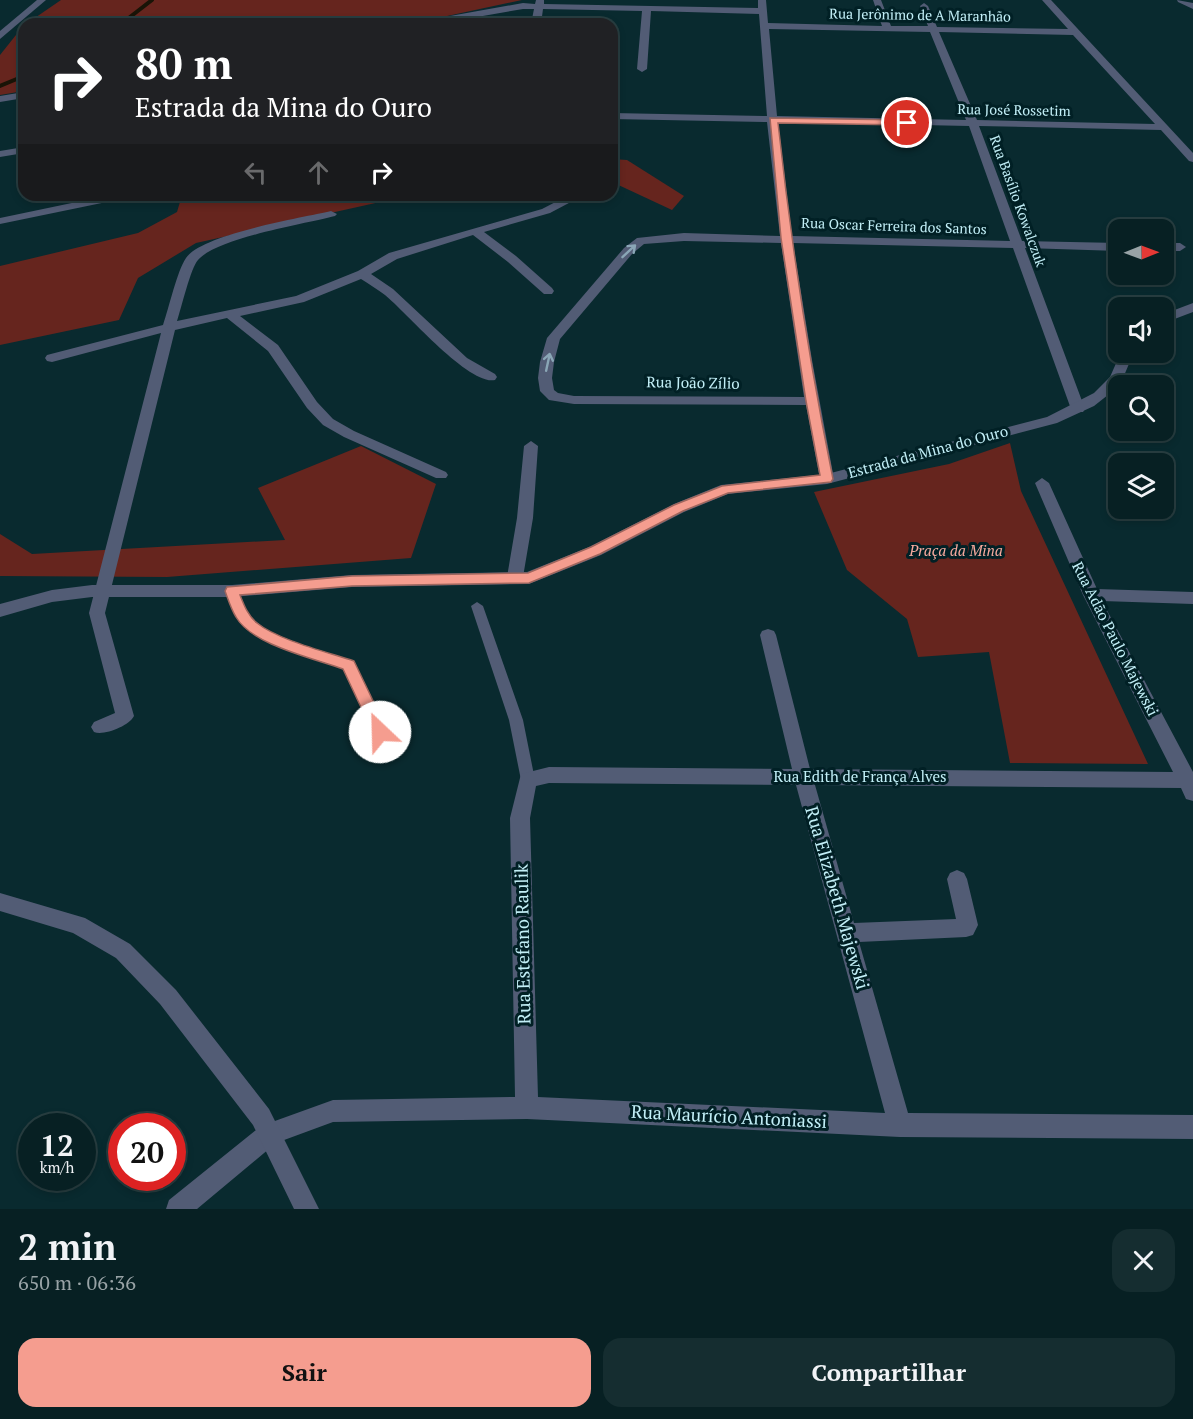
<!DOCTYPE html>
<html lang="pt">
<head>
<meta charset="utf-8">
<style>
  body { margin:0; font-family:"PT Serif",serif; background:#152d30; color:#f1f3f6; height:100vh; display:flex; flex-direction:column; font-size:22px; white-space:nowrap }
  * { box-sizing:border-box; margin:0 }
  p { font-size:20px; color:#98a3a6 }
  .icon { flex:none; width:33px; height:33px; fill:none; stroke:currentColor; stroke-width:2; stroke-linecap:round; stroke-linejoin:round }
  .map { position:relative; height:1209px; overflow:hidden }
  .side { display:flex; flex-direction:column; background:#072023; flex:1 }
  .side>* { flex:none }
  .hud { position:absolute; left:18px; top:18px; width:600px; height:183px; border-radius:18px; box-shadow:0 3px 9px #0003,0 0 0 2px #283e41; background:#202124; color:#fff; overflow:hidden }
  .needle { width:39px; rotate:89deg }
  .controls { position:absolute; left:1108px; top:219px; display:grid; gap:12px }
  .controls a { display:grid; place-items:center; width:66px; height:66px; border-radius:12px; background:#072023; box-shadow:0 3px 9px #0003,0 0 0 2px #283e41; font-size:30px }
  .speed { position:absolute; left:18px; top:1113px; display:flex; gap:12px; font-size:30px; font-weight:700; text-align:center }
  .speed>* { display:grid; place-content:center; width:78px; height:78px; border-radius:50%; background:#072023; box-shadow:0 3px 9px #0003,0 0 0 2px #283e41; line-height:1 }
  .speed small { font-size:15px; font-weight:400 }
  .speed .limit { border:9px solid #d22; background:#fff; color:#111 }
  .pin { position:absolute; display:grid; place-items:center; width:51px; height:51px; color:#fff; margin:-26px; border:3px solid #fff; border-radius:50%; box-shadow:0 2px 6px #0007 }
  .me { position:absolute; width:66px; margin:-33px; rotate:336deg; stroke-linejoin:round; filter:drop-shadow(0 0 4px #0008) }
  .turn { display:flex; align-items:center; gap:21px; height:126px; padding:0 18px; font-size:27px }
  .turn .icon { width:78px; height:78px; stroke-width:2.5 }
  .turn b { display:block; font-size:42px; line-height:51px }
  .lanes { display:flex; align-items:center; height:57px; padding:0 18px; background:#0003; justify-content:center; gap:30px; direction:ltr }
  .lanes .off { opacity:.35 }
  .round { display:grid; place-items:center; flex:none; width:63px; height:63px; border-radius:18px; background:#152d30 }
  .overview { display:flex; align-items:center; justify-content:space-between; height:102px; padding:0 18px }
  h1 { font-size:36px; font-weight:700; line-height:45px }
  .button { display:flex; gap:12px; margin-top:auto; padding:12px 18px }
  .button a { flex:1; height:69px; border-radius:18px; background:#f59d8f; color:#111; font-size:24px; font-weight:700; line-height:69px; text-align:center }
  .button a+a { background:#152d30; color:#f1f3f6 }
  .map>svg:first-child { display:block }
  .green { fill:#66251e }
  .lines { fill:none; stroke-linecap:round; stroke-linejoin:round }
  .stream { stroke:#191407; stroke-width:4 }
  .service { fill:#525c75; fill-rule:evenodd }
  .minor { fill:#525c75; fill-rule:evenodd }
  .tertiary { fill:#525c75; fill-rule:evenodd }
  .oneway { stroke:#8aa6b6 }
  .route { fill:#f59d8f; stroke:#9f665d; stroke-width:1.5 }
  .labels { text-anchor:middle; stroke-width:6; stroke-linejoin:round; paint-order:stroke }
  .far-street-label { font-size:14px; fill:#c2eff7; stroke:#012025 }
  .street-label { font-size:15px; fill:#c2eff7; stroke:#012025 }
  .park-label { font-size:15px; font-style:italic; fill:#f7aa9e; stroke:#012025 }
  .near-street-label { font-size:18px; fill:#c2eff7; stroke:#012025 }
</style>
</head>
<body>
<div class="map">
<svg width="1193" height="1209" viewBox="0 0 1193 1209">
  <rect width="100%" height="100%" fill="#092a2f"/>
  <!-- green -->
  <g class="green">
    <polygon points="61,0 522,0 410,24 26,24"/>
    <polygon points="24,25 24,91 0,95 0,55"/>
    <polygon points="612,159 627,160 684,196 672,210 612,182"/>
    <polygon points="182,195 442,195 380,202 196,243 138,278 119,320 0,345 0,266 138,233 177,212"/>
    <polygon points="1010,443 1021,491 1148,764 1010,763 989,652 918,657 907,619 847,570 814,492 949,464"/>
    <polygon points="361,446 436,484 411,558 167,577 0,576 0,534 32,554 285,540 258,488"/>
  </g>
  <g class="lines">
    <!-- stream -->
    <g class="stream">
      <polyline points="121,24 152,0"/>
      <polyline points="0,86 24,76"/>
    </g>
    <!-- service -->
    <g class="service">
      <path d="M232,587L238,591L247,614L268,631L296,643L353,662L387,732L385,736L380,737L375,736L344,668C311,656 263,650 239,621C232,612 230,601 226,591Z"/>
      <polygon points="477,602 483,606 523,720 535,780 533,784 528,786 523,784 521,780 509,720 471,606"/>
    </g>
    <!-- minor -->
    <g class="minor">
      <path d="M536,0H544V4L758,8V0H766L768,23L882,26L873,0H881L891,26H928L920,6L924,3L928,6L937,27L1068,29L1042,0H1051L1193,153V162L1189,161L1161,130L979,126L1022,241L1119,243V251L1025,248L1085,409L1083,412H1073L1071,409L1013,248L793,243L812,360L834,479L832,482H822L820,479L806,405L574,404L549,400L540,391L538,378L540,362L547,338L624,248L637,238L684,233L780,236L767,122L612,119V113L767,116L759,14L651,11L647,69L642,72L637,69L642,11L543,9L541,24H531L534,9H523L437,24H417L422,21L523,3L535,4ZM769,29L930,32L966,120L777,116ZM939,32L1073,35L1155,124L977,120ZM778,122L969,126L1010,241L792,236ZM684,241L781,243L804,397L574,396L558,393L554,390L552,378L554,362L560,339L632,254L644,244Z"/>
      <polygon points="1177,0 1193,3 1193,9 1178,2"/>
      <polygon points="24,92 24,98 0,102 0,96"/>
      <polygon points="24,147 24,153 0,157 0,151"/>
      <polygon points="110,195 132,195 126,198 0,224 0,218"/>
      <path d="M569,195H584L550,213L484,232L516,256L552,288L554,291L552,294H544L508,262L473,235L397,259L371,274L393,289L467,358L495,374L497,377L495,380C469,386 406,312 385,295C377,289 369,284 361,279L304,302L240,316L278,345L317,402L333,419L354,431L446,472L448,475L446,478H436L344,437L323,425L307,408L268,351L227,318L175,330L105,613L134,716C129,726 104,736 94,732L91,727L94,722L115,713L89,613L161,333L52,362L47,361L45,358L47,355L163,325C169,308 177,271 186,258C202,234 301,218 331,211L337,214L335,216C304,224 217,238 198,260C191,267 181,309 177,321L296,296L358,271L389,253L542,209Z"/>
      <polygon points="1164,243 1180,243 1186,247 1180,251 1164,251"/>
      <polygon points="531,441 538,446 533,518 523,577 521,581 509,581 507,577 517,518 524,446"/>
      <path d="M1042,478L1049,483L1097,589L1193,592V604L1102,601L1193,772V801L1186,799L1181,788L815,785L854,923L956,919L947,879L950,873L957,870L964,873L967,879L978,925L973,935L966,937L859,942L908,1113L1193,1115V1139L900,1137L527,1119L333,1122L276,1143L197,1209H166L169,1200L261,1126L333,1100L515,1097L510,818L521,774L549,767L792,769L760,635L762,631L768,629L774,631L776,635L810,769L1173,772L1083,595L1035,483ZM549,783L796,785L885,1113L538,1097L530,818L536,786Z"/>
    </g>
    <!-- tertiary -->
    <g class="tertiary">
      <polygon points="37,0 46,0 0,39 0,31"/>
      <polygon points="1193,303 1193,312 1164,323 1164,314"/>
      <polygon points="1121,352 1134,352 1123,378 1113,391 1094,406 1057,423 827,484 728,494 684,512 601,555 529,584 352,587 232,597 92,597 52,602 0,617 0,604 52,590 92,585 232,585 352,575 527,572 589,547 674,504 721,485 827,474 1047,417 1094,393 1110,377"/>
      <polygon points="0,893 85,918 130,944 176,990 269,1109 319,1209 294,1209 253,1125 160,1004 116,958 73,933 0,911"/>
    </g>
  </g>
  <!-- one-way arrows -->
  <defs><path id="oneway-shaft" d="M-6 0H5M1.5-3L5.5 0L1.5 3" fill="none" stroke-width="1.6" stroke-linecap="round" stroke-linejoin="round" transform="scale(1.5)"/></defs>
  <g class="oneway">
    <use href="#oneway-shaft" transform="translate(629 251) rotate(-43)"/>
    <use href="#oneway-shaft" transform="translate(548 362) rotate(-78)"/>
  </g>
  <!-- route -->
  <path class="route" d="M770,118L907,120L911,123L907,125L778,123C791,243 809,361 833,479L831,482L728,493L683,511L600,554L529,583L352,586L240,595C244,605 248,616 257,623C278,640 327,652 354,661L388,732L386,737H375L343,669C313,658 252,645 236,617C231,609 228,599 225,591L227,587L352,576L528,573L591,547L674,505L722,486L820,475L806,401L781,238Z"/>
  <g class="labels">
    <!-- far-street labels -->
    <g class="far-street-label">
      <text transform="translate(920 15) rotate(1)" y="5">Rua Jerônimo de A Maranhão</text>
      <text transform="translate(1014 110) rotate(1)" y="5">Rua José Rossetim</text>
      <text transform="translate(1018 201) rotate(70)" y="5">Rua Basílio Kowalczuk</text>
      <text transform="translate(894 226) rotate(2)" y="5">Rua Oscar Ferreira dos Santos</text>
    </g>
    <!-- street labels -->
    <g class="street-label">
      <text transform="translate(693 383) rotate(1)" y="5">Rua João Zílio</text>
      <text transform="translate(928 452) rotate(-15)" y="5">Estrada da Mina do Ouro</text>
      <text transform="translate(1115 639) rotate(63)" y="5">Rua Adão Paulo Majewski</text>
      <text x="860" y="782">Rua Edith de França Alves</text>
    </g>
    <!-- park labels -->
    <g class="park-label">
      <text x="956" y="556">Praça da Mina</text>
    </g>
    <!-- near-street labels -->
    <g class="near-street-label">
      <text transform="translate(837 898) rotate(74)" y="6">Rua Elizabeth Majewski</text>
      <text transform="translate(523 944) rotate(-91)" y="6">Rua Estefano Raulik</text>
      <text transform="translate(729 1117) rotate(3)" y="6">Rua Maurício Antoniassi</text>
    </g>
  </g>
</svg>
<div class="controls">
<a><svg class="needle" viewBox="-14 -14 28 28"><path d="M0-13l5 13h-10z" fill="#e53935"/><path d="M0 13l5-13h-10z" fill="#98a3a6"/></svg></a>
<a><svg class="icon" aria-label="sound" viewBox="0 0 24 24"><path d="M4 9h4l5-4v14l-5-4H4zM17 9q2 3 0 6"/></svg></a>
<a><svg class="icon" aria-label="search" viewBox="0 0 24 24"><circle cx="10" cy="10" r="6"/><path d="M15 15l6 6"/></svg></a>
<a><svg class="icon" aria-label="layers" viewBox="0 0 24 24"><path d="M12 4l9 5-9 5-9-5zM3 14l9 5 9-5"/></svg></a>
</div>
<div class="speed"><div>12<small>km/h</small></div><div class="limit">20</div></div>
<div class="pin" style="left:907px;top:123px;background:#d93025"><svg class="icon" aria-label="arrive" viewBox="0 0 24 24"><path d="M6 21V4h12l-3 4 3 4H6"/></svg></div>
<svg class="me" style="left:380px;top:732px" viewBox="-20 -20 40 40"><circle r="19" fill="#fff"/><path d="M0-13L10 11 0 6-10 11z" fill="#f59d8f"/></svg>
<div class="hud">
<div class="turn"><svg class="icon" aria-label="right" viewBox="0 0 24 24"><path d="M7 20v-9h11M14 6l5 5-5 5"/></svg><div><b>80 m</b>Estrada da Mina do Ouro</div></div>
<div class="lanes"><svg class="icon off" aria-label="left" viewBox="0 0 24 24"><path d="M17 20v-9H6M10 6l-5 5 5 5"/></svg><svg class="icon off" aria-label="ahead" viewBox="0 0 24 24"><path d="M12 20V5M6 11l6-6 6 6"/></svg><svg class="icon" aria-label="right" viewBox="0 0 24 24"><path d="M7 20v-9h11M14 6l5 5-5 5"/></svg></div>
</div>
</div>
<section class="side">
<div class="overview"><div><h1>2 min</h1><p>650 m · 06:36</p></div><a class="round"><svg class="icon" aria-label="close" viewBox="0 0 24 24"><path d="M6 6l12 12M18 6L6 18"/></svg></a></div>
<div class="button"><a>Sair</a><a>Compartilhar</a></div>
</section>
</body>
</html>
